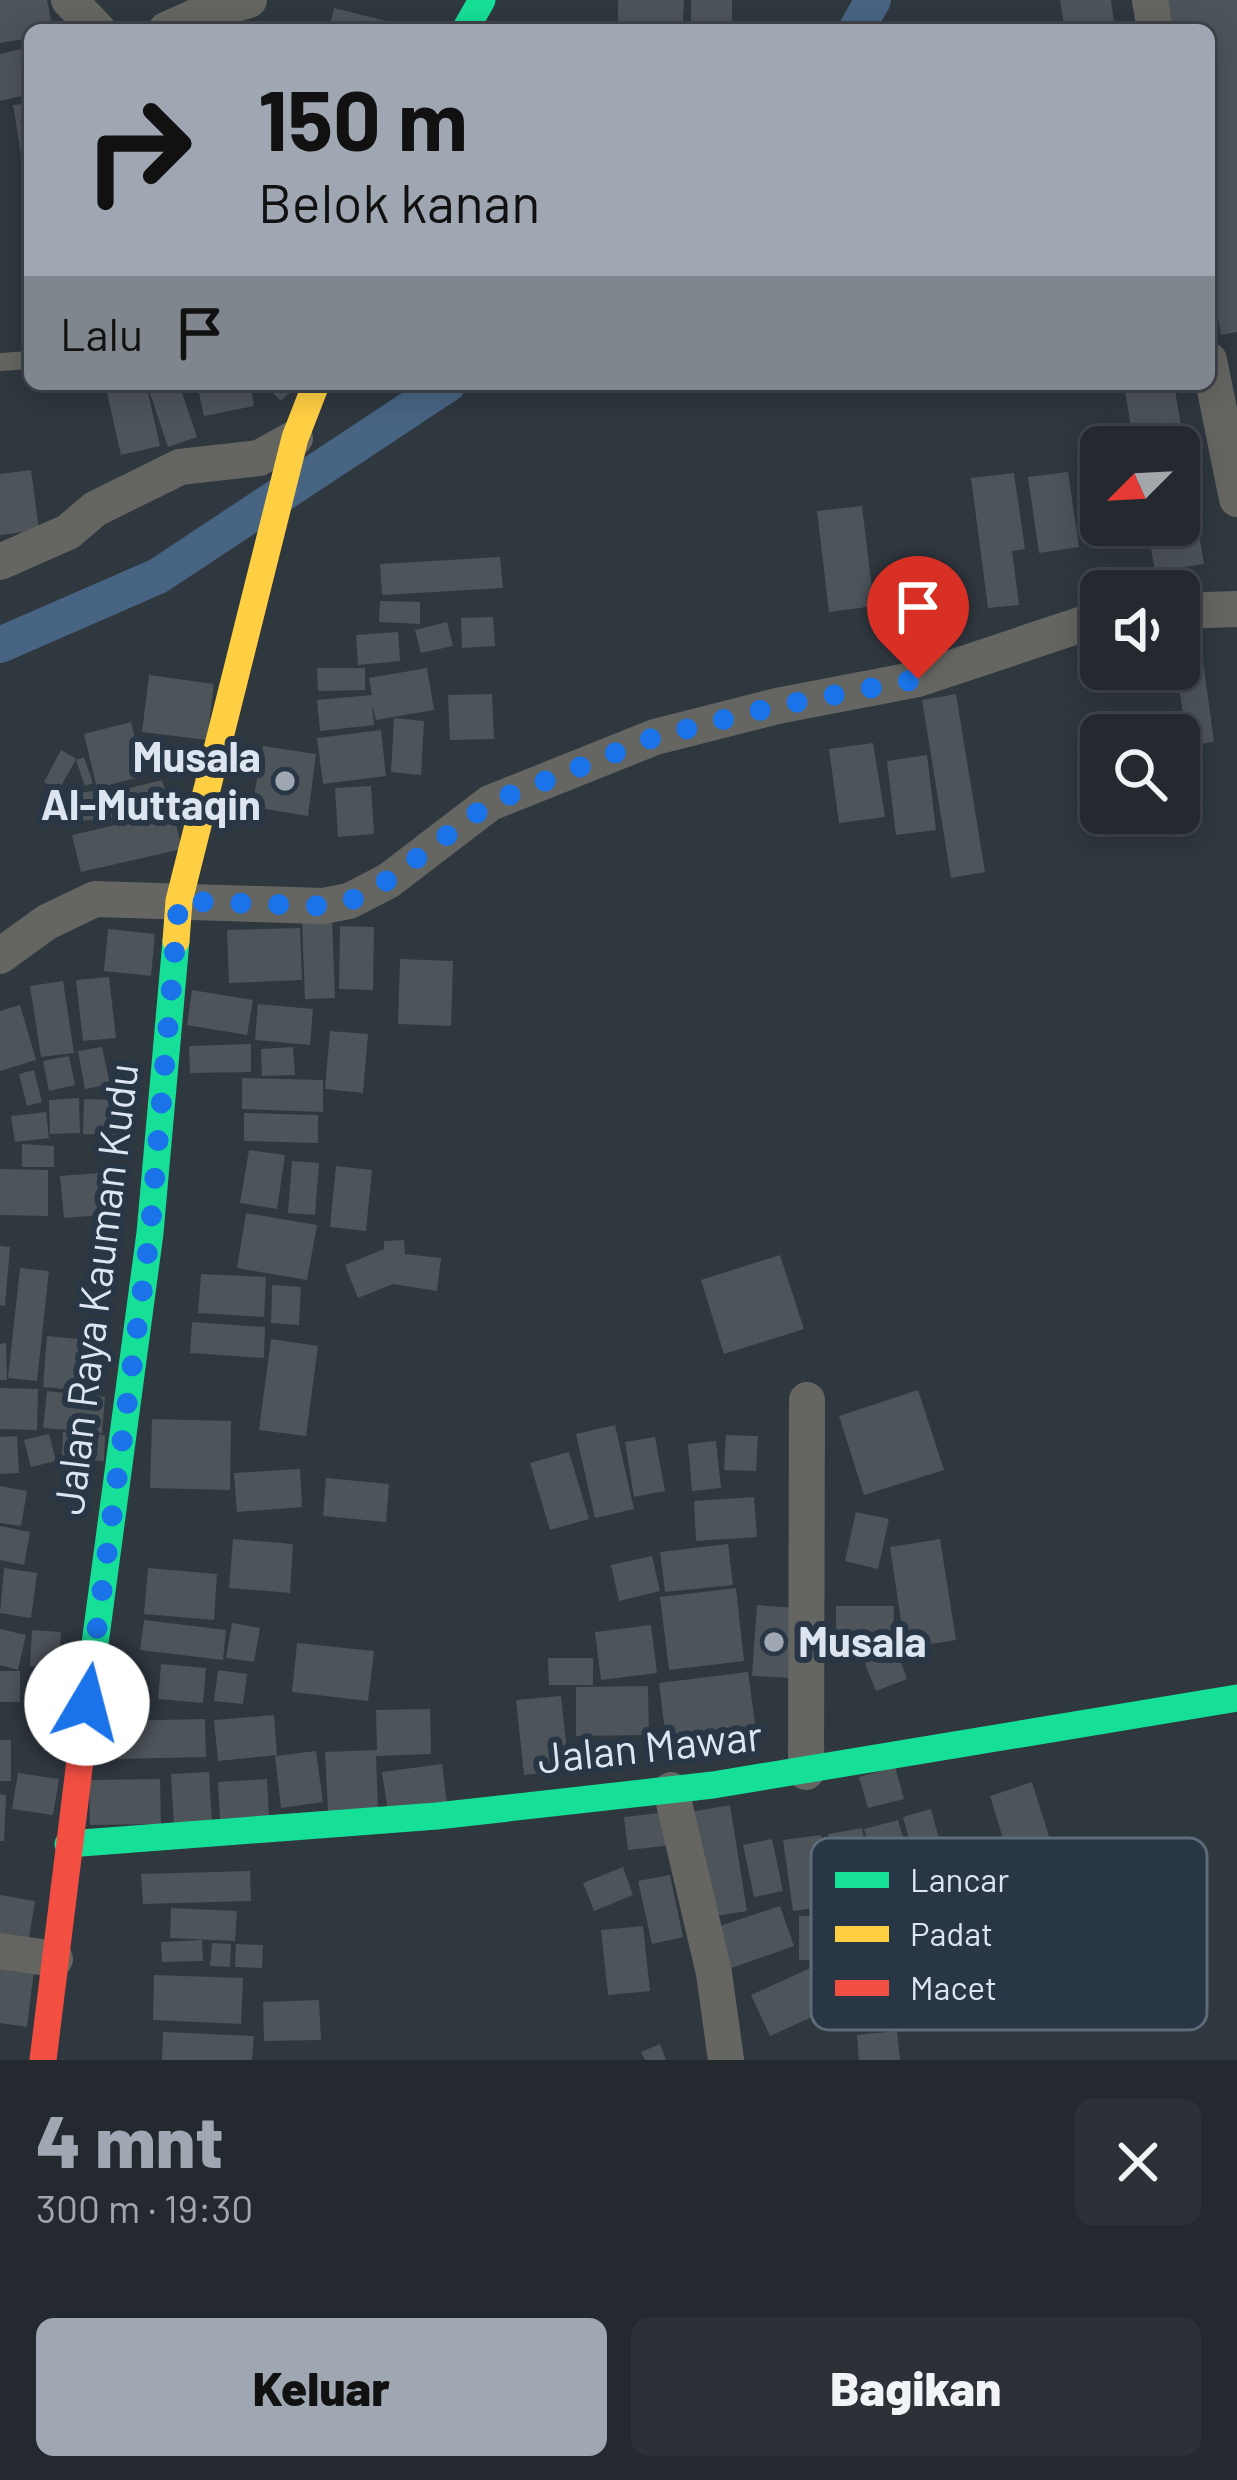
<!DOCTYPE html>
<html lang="id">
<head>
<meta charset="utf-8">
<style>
  body { margin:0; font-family:Barlow,sans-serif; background:#2b3137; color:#f1f3f6; height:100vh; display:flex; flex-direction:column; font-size:45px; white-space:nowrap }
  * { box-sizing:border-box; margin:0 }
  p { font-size:39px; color:#a3a6aa }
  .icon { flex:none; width:66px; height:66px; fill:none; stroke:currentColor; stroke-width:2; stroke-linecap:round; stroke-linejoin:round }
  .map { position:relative; height:2060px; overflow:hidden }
  .sheet { display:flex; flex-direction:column; background:#23292f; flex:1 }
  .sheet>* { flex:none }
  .top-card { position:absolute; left:24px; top:24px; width:1191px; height:366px; border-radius:18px; box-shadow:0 6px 30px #0003,0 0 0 3px #40454b; background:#9fa8b2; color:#111; overflow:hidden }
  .needle { width:78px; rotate:246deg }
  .controls { position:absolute; left:1080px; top:426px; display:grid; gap:24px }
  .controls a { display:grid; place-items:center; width:120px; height:120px; border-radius:18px; background:#23292f; box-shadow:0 6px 30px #0003,0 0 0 3px #40454b; font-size:60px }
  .pin { position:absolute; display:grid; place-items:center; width:102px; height:102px; color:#fff; margin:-123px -51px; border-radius:50% 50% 50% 0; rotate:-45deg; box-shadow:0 0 12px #0007 }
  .pin .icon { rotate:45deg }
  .me { position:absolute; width:132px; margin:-66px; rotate:8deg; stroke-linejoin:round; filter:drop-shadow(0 0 9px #0008) }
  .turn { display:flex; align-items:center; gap:42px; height:252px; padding:0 36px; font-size:54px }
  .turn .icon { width:156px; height:156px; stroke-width:2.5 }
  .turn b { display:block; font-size:84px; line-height:102px }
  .then { display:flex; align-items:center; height:114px; padding:0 36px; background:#0003; gap:24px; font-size:45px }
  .round { display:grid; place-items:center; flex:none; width:126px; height:126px; border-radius:18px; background:#2b3137 }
  .overview { display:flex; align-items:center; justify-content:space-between; height:204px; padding:0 36px }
  h1 { font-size:72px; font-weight:800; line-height:90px; color:#9fa8b2 }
  .cta { display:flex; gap:24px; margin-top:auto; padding:24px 36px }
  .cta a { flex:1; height:138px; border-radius:18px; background:#9fa8b2; color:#111; font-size:48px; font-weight:800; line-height:138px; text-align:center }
  .cta a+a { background:#2b3137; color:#f1f3f6 }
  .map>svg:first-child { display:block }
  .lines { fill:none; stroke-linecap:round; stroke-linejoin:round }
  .canal { stroke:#486483; stroke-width:36 }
  .building { fill:#4d545a }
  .lane { stroke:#656662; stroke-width:18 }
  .street { stroke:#656662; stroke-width:36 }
  .fast { stroke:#16e098; stroke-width:27 }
  .slow { stroke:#ffcf43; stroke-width:27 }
  .jam { stroke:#f24e42; stroke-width:27 }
  .route { stroke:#1a73e8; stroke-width:21; stroke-dasharray:0 37.8 }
  .poi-dot { fill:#9fa8b2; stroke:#283646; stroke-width:4.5 }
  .labels { text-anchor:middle; stroke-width:12; stroke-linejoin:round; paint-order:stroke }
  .poi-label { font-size:42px; font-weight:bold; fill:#dce5f0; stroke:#283646; text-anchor:end }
  .street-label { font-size:42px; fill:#dce5f0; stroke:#283646 }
  .key { fill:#283646; stroke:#5e6b79; stroke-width:3 }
  .key-label { font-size:33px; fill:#dce5f0 }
</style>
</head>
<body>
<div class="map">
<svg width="1237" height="2060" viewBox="0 0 1237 2060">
  <rect width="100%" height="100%" fill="#2f373f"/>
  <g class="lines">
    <!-- canal -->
    <g class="canal">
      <polyline points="856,30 873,0"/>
      <polyline points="0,645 158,576 448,384"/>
    </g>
  </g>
  <!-- building -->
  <g class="building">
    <polygon points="0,0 47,0 53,30 30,30 30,38 0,43"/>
    <polygon points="618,0 684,0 683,22 618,21"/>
    <rect x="691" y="0" width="41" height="30"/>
    <polygon points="1060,0 1111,0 1115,30 1065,30"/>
    <polygon points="1163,0 1237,0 1237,332 1221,335 1209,262 1209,30 1168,30"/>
    <polygon points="334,8 414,28 414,30 329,30"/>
    <polygon points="30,47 30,94 0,101 0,54"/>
    <polygon points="30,103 30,166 23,167 13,105"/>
    <polygon points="105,384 146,384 160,446 121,455"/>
    <polygon points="156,384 179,384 197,437 168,447 148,387"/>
    <polygon points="197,384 250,384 254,406 204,416"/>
    <polygon points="264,384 298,384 281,401"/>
    <polygon points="1124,384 1174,384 1204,564 1155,571 1147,525 1179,525 1179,447 1134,447"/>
    <polygon points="1127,439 1129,447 1101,447 1101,527 1089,529 1082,481 1098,479 1091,444"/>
    <polygon points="31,470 39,530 0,535 0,474"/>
    <polygon points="1068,472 1079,547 1039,553 1028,477"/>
    <polygon points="1014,473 1025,549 1012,551 1019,605 988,608 971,478"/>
    <polygon points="862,506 874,606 829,612 817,511"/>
    <polygon points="500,557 503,588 382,595 380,564"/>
    <polygon points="380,601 420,602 420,624 379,622"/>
    <polygon points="493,617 495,646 462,648 461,618"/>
    <polygon points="447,622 453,646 421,653 415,630"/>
    <polygon points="398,632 400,661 358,665 356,635"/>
    <polygon points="1203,661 1214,742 1187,746 1177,669 1179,664"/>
    <polygon points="317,668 365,668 365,690 318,691"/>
    <polygon points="427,668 434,710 376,720 372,705 374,725 320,731 317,700 372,695 369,678"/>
    <polygon points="149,675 214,684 207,740 142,732"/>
    <polygon points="492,694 494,739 450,740 448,695"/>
    <polygon points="956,694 985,872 951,878 922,700"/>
    <polygon points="394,718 424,721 421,775 391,772"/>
    <polygon points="131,722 144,776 97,788 84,734"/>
    <polygon points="381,730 386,776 323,784 317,738"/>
    <polygon points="873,743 885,817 839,823 829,749"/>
    <polygon points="263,746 316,754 308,816 252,807"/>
    <polygon points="61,750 76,759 59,790 44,782"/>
    <polygon points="927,755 936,830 896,835 887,761"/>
    <polygon points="84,757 93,783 85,786 76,760"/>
    <polygon points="162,780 170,807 134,817 126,789"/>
    <polygon points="371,786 374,834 338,837 335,788"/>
    <polygon points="117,788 121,816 66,823 62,795"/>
    <polygon points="173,812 182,849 81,872 72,835"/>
    <polygon points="332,919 335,998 305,999 302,920"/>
    <polygon points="340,926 374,927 373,990 339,989"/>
    <polygon points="300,928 302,980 229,983 227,930"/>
    <polygon points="108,929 155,934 151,976 104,971"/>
    <polygon points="400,959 453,961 451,1026 398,1024"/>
    <polygon points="109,977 116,1038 83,1041 76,980"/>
    <polygon points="63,981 74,1053 41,1057 30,986"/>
    <polygon points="192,990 253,1000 247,1035 187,1025"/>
    <polygon points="258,1004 313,1009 310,1045 255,1040"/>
    <polygon points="20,1005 36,1060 0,1071 0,1011"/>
    <polygon points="330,1031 368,1034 363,1093 325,1089"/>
    <polygon points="251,1044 251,1072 190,1073 189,1046"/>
    <polygon points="102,1047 110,1084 85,1089 78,1051"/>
    <polygon points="293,1047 295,1075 262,1076 261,1049"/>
    <polygon points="69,1056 75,1085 49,1091 43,1061"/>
    <polygon points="34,1070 42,1102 27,1106 19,1074"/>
    <polygon points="242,1078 323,1080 323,1112 242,1109"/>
    <polygon points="79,1098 80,1133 50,1134 49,1100"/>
    <polygon points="84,1099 117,1100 116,1135 83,1134"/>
    <polygon points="46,1112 49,1138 15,1142 11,1116"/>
    <polygon points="244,1113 318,1115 318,1143 244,1141"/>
    <polygon points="22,1144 54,1146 54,1167 22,1167"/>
    <polygon points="249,1150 285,1155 277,1209 240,1203"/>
    <polygon points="292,1161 319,1163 315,1215 288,1213"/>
    <polygon points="336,1166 372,1170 366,1231 330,1227"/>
    <polygon points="0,1169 48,1170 48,1216 0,1215"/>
    <polygon points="112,1172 116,1214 64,1218 60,1176"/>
    <polygon points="246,1213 317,1225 307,1280 237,1268"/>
    <polygon points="404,1240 405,1254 441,1258 437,1291 393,1284 358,1298 345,1265 384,1249 384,1241"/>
    <polygon points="0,1246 10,1247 5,1306 0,1305"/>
    <polygon points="780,1255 804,1329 724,1354 701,1280"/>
    <polygon points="20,1268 49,1271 37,1381 8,1378"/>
    <polygon points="201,1274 266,1277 264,1317 198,1313"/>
    <polygon points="272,1285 301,1287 299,1325 271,1323"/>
    <polygon points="192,1322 265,1327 264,1358 190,1353"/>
    <polygon points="47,1336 79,1339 75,1390 43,1387"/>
    <polygon points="271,1339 318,1346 306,1436 259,1430"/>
    <polygon points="6,1343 7,1380 0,1380 0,1344"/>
    <polygon points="0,1388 38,1389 37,1430 0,1429"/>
    <polygon points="918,1390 944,1470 864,1495 839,1416"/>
    <polygon points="47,1391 105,1397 102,1433 43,1428"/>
    <polygon points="152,1419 231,1421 230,1490 150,1488"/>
    <polygon points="615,1425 634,1509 595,1518 576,1434"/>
    <polygon points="63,1432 105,1435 104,1461 62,1459"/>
    <polygon points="49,1434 56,1461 31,1467 24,1440"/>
    <polygon points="726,1435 758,1436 756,1471 724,1470"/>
    <polygon points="17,1436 19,1473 0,1474 0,1437"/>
    <polygon points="655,1437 665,1491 634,1497 625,1442"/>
    <polygon points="716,1441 721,1488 692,1491 688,1444"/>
    <polygon points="569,1452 589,1519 550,1530 530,1463"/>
    <polygon points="300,1469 302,1507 237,1512 234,1473"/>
    <polygon points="326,1478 389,1484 386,1522 323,1516"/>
    <polygon points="0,1486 27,1491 21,1526 0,1523"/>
    <polygon points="754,1497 757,1537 696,1541 694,1501"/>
    <polygon points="856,1512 889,1519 878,1569 845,1561"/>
    <polygon points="0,1526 30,1532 24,1565 0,1560"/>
    <polygon points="233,1539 293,1544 290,1593 229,1588"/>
    <polygon points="940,1539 956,1640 905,1648 890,1547"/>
    <polygon points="728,1544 733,1585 665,1592 660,1552"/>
    <polygon points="652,1556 660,1591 619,1601 611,1565"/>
    <polygon points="4,1568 37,1573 31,1618 0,1613"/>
    <polygon points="148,1568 217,1574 214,1620 144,1614"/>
    <polygon points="736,1588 744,1661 669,1670 660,1597"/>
    <polygon points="757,1605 796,1608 791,1678 752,1676"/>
    <polygon points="836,1606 894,1606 893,1641 836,1641"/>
    <polygon points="144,1620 226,1630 223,1660 140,1650"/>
    <polygon points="232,1623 260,1628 254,1662 226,1658"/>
    <polygon points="651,1625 657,1673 601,1680 595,1632"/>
    <polygon points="0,1629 26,1635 18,1670 0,1665"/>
    <polygon points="32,1630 61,1632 59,1668 30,1666"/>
    <polygon points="297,1643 374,1651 368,1701 292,1692"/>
    <polygon points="895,1646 907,1679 876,1691 863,1659"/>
    <polygon points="548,1658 593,1658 593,1685 549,1685"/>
    <polygon points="161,1664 206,1668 203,1703 158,1699"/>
    <polygon points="218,1670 247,1674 243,1704 214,1701"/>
    <rect x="0" y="1671" width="20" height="31"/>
    <polygon points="748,1672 759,1753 669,1764 659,1683"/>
    <polygon points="648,1686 649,1735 576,1736 576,1687"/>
    <polygon points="561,1696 569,1770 524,1775 516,1700"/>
    <polygon points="430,1709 431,1754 376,1756 378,1809 328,1811 325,1752 377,1750 376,1710"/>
    <polygon points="274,1715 277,1755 218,1761 214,1720"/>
    <polygon points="205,1719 206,1757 116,1759 114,1721"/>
    <rect x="0" y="1740" width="11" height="41"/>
    <polygon points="316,1751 323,1802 281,1808 275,1756"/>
    <polygon points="442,1764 447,1805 388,1812 382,1772"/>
    <polygon points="895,1767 904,1799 868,1808 859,1777"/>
    <polygon points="209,1772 212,1823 174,1826 171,1774"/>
    <polygon points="18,1773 59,1779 53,1815 12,1809"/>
    <polygon points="160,1779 161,1824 90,1825 89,1780"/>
    <polygon points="267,1779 269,1816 220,1819 218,1782"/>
    <polygon points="1032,1782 1074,1916 1031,1930 990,1796"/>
    <polygon points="0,1794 6,1795 4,1841 0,1841"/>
    <polygon points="730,1805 747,1911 702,1918 685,1813"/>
    <polygon points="931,1809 945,1861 917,1868 903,1817"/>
    <polygon points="669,1812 673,1845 628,1850 624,1817"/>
    <polygon points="898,1820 913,1874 878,1882 864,1829"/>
    <polygon points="862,1828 876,1907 842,1913 828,1834"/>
    <polygon points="821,1835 831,1906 793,1911 783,1840"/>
    <polygon points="772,1839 783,1891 754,1897 743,1845"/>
    <polygon points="623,1867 633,1895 594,1911 583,1883"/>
    <polygon points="250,1871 251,1901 143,1904 141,1874"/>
    <polygon points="670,1875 683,1937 652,1944 638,1881"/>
    <polygon points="0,1895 35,1901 28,1944 0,1939"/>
    <polygon points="780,1906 794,1946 723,1971 708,1930"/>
    <polygon points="171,1908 237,1911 235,1941 170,1938"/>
    <polygon points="799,1916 837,1916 836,1960 799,1960"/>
    <polygon points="643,1926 650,1991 608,1995 601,1930"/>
    <polygon points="202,1940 203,1961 162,1962 161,1942"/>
    <polygon points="212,1943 231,1944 230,1967 210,1966"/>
    <polygon points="236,1944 263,1945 262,1968 235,1967"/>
    <polygon points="0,1957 35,1962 27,2027 0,2023"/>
    <polygon points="817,1965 836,2006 770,2036 751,1995"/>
    <polygon points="154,1975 243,1978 241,2024 153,2020"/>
    <polygon points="319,2000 321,2040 264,2041 263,2002"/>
    <polygon points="897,2031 900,2060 859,2060 857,2035"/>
    <polygon points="163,2032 254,2036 252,2060 162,2060"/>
    <polygon points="660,2044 666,2060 645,2060 641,2052"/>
  </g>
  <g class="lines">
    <!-- lane -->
    <polyline class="lane" points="0,362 30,360"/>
    <!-- street -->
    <g class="street">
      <polyline points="69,0 98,30"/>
      <polyline points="1150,0 1155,30"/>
      <polyline points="166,30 199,15 249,0"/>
      <polyline points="1209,360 1237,499"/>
      <polyline points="0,562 68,532 95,509 180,467 259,458 295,438"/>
      <polyline points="1179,611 1237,609"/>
      <polyline points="0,956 47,922 95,899 323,906 349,901 388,881 490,803 655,737 777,706 918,679 1101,618"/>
      <polyline points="806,1772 807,1400"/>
      <polyline points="671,1790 714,1973 726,2060"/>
      <polyline points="0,1951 55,1959"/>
    </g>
    <!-- fast -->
    <g class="fast">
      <polyline points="465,30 482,0"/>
      <polyline points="88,1696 150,1233 176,941"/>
      <polyline points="68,1844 437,1816 713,1785 1237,1698"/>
    </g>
    <!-- slow -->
    <polyline class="slow" points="176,941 179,901 295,438 316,384"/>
    <!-- jam -->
    <polyline class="jam" points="43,2060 88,1696"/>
  </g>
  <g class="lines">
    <!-- route -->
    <polyline class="route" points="87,1703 150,1233 179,901 323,906 350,901 388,880 490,803 655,737 777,706 918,679"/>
  </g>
  <!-- markers -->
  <g class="poi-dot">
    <circle cx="285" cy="781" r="12"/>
    <circle cx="774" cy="1642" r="12"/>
  </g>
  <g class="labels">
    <!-- poi labels -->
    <g class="poi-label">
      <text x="261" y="772">Musala<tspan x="261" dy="48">Al-Muttaqin</tspan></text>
      <text x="798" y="1657" text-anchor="start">Musala</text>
    </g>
    <!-- street labels -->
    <g class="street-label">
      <text transform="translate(96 1289) rotate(-83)" y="15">Jalan Raya Kauman Kudu</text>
      <text transform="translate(650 1747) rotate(-6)" y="15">Jalan Mawar</text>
    </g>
  </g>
  <!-- legend -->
  <rect x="811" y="1838" width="396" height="192" rx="18" class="key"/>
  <rect x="835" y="1872" width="54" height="16" fill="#16e098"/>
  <rect x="835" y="1926" width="54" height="16" fill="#ffcf43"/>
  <rect x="835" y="1980" width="54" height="16" fill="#f24e42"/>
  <g class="key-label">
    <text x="910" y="1892">Lancar</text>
    <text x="910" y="1946">Padat</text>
    <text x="910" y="2000">Macet</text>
  </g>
</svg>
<div class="controls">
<a><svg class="needle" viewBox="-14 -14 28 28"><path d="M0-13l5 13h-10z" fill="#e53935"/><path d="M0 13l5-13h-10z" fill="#a3a6aa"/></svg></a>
<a><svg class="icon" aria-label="sound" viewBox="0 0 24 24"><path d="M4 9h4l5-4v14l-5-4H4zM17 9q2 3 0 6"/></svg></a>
<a><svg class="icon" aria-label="search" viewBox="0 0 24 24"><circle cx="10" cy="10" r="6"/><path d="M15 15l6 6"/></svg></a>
</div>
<div class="pin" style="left:918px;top:679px;background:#d93025"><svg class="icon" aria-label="arrive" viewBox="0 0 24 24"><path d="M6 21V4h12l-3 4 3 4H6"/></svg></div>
<svg class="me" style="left:87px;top:1703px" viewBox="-20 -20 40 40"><circle r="19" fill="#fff"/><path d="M0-13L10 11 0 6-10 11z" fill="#1a73e8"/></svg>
<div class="top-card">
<div class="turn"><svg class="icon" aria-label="right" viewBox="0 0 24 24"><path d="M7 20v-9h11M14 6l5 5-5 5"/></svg><div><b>150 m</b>Belok kanan</div></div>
<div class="then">Lalu<svg class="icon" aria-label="arrive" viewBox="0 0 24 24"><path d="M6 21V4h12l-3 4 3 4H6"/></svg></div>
</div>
</div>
<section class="sheet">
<div class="overview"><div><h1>4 mnt</h1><p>300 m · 19:30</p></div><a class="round"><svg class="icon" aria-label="close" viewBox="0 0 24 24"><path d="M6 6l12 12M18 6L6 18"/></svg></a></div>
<div class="cta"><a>Keluar</a><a>Bagikan</a></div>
</section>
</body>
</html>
